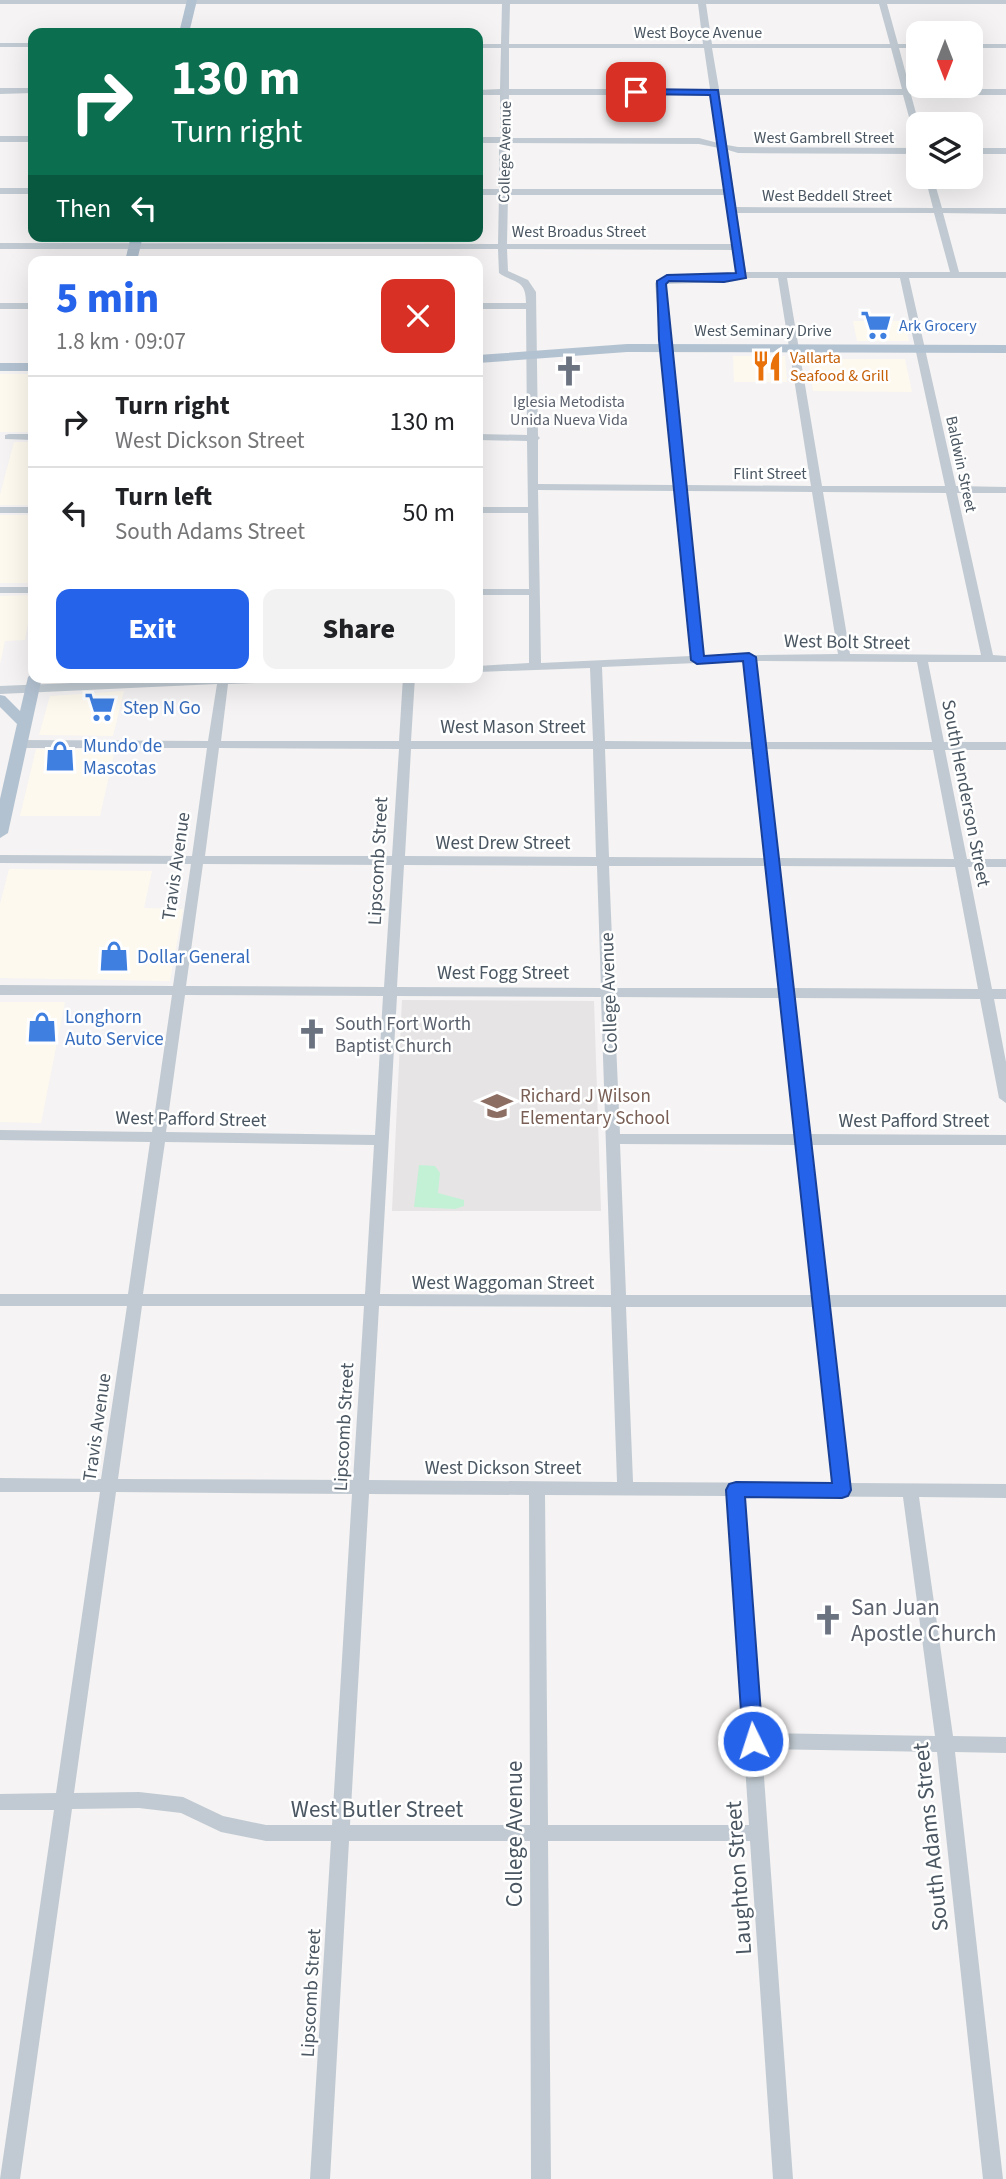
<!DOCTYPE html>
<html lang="en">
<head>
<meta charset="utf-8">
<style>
  body { margin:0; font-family:"Source Sans 3",sans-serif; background:#f2f2f2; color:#202124; height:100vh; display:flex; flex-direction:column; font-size:26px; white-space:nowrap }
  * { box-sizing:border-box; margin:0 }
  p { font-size:23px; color:#757577 }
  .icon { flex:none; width:38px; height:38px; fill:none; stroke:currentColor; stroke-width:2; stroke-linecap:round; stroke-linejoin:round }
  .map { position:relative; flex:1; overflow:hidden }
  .drawer { position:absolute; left:28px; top:256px; width:455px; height:427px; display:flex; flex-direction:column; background:#fff; border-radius:14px; box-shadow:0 7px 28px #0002 }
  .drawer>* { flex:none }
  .hud { position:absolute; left:28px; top:28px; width:455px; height:214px; border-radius:14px; box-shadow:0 7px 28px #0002; background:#0b6e4f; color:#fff; overflow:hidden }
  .needle { width:46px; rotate:180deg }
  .tools { position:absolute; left:906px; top:21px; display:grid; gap:14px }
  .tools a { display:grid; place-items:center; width:77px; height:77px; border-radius:14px; background:#fff; box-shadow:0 7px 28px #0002; font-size:35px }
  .pin { position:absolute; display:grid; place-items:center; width:60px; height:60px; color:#fff; margin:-30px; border-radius:14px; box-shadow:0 4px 10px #0006 }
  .me { position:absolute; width:77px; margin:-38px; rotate:356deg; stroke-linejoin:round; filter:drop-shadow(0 0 5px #0008) }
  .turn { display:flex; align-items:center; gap:24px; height:147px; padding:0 28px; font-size:32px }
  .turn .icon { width:91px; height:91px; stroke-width:2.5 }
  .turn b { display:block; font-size:49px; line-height:60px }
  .then { display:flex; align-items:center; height:66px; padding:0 28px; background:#0003; gap:14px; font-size:26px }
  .round { display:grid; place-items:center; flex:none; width:74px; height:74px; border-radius:14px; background:#f2f2f2 }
  .overview { display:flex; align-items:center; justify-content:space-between; height:119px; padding:0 28px }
  h1 { font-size:42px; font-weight:800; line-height:52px; color:#2563eb }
  .button { display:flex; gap:14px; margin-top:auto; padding:14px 28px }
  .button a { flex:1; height:80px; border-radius:14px; background:#2563eb; color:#fff; font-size:28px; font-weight:800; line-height:80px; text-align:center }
  .button a+a { background:#f2f2f2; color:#202124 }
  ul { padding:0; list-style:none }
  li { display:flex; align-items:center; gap:21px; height:91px; padding:0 28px; border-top:2px solid #e0e0e0 }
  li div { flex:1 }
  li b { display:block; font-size:26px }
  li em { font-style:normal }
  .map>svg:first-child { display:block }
  .commercial { fill:#fdf9ef }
  .education { fill:#e6e4e5 }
  .green { fill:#c3f1d5 }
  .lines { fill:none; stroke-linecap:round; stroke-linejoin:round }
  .minor { fill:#c1cad2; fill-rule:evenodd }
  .major { fill:#b3c2d1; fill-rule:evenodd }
  .route { fill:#2563eb; stroke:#184099; stroke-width:2 }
  .labels { text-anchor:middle; stroke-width:5; stroke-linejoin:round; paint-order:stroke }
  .far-street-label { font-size:16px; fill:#4a5661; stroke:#fff }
  .far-shop-label { font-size:16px; fill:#366cbe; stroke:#fff; text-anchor:start }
  .far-food-label { font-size:16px; fill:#c56008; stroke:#fff; text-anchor:start }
  .far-worship-label { font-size:16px; fill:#5b616d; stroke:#fff }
  .street-label { font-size:19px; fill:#4a5661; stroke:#fff }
  .shop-label { font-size:19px; fill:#366cbe; stroke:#fff; text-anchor:start }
  .worship-label { font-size:19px; fill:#5b616d; stroke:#fff; text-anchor:start }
  .education-label { font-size:19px; fill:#785e54; stroke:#fff; text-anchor:start }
  .near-worship-label { font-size:23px; fill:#5b616d; stroke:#fff; text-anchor:start }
  .near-street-label { font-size:23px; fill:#4a5661; stroke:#fff }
</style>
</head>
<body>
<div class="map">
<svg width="1006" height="2179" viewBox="0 0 1006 2179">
  <rect width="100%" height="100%" fill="#f5f3f3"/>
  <!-- commercial -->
  <g class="commercial">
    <polygon points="853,321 905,321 909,341 857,341"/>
    <polygon points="733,356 785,356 787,382 734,382"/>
    <polygon points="808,359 905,359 912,392 813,391"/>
    <rect x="0" y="374" width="33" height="58"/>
    <polygon points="14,442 33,442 33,505 0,505 0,495"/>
    <rect x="0" y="515" width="33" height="68"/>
    <polygon points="33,595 25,640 5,641 0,664 0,596"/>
    <polygon points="124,691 113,736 39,735 50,696"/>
    <polygon points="36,749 115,749 100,816 20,816"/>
    <polygon points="9,869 152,871 144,908 183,909 170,981 0,978 0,904"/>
    <polygon points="0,1002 65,1002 41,1123 0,1122"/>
  </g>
  <!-- education -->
  <polygon class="education" points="402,1000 594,1001 601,1211 392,1211"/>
  <!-- green -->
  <polygon class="green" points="419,1165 435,1166 440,1173 438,1193 464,1200 464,1206 455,1209 414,1207"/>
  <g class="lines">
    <!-- minor -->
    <g class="minor">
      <path d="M0,0H1006V4H887L898,44H919V48H899L910,89H1006V95H911L919,124V142L915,139L903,95H719L727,145L738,147L919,148V154L738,153L728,150L736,207L933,208L925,177H933L942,208H1006V214L943,213L959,272H1006V278H909L956,486L1006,487V493H957L993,655L1006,656V662H928L944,742H1006V750H945L967,859H1006V867H968L992,989H1006V999H994L1006,1062V1103L999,1098L980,999L794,998L809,1134L1006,1135V1145H811L828,1295H1006V1307H829L849,1483L1006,1484V1498L919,1497L953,1736L1006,1737V1753L955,1752L1003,2179H983L937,1752L762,1749L793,2179H773L750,1841H548L551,2179H531L530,1841H349L330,2179H310L331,1841H266L221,1832L181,1813L139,1808L72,1809L20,2179H0L54,1810H0V1794L56,1793L100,1492H0V1478L101,1479L127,1306H0V1294H128L150,1142L0,1140V1130L152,1132L172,995H0V985L173,986L191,864L0,863V855L192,856L207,748H19L13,744L19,740L208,741L217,684L0,694V686L215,677H309L303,681L228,684L221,741H399L403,677H415L411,741H593L590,668L478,672V666L529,663V595H478V589H529L528,513H478V507H528L527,441L478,440V434L527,435L526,309H478V303H526C526,279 515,284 499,273L498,249H0V243L498,244L499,195H478V189H499V143H478V137H500V95H478V90L500,89L501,48H478V44H501L502,4H0ZM510,4H698L703,44H509ZM706,4H879L890,44H712ZM509,48H704L710,89H509ZM712,48H891L902,89H719ZM509,95H711L718,143L699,138H508ZM508,143L699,144L719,148L725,189H508ZM508,195H726L733,244H507ZM737,213H934L950,272H746ZM507,249L734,250L737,273L724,276L663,277L655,283L674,485L538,484V440L540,438L538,436L536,292L528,280L508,271ZM742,278H778L811,486L685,485L665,284L724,282ZM787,278H900L945,486H822ZM538,490L675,491L691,656L541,663ZM686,491L812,492L838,654L702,656ZM823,492L946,493L981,655L850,654ZM744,661L752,742L605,741L602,667ZM755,661L917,662L932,742H764ZM219,748L399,749L392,856H205ZM411,749H593L596,857L405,856ZM605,749H753L765,858L609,857ZM765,749L933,750L954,859L778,858ZM203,864L392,865L384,987L186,986ZM404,865L597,866L601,988L397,987ZM609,866H766L779,988H614ZM779,866L955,867L978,989L793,988ZM185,995L383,996L375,1135L166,1132ZM397,996L601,997L611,1295L380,1294ZM614,997L780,998L795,1134H620ZM165,1142L374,1145L365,1294H143ZM620,1144L796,1145L813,1295H626ZM142,1306H364L353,1480L118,1479ZM379,1306L611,1307L617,1482L369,1480ZM626,1307H814L833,1483L633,1482ZM116,1492L352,1494L332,1825H266L223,1816L183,1797L139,1792L74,1793ZM369,1494L529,1495L530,1825H350ZM545,1495L727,1496L749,1825H548ZM744,1496L903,1497L935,1736L761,1733Z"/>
      <rect x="0" y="43" width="33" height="4"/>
      <rect x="971" y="44" width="35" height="4"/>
      <polygon points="0,88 33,88 33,93 0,94"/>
      <rect x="0" y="136" width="33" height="6"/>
      <rect x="971" y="148" width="35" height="6"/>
      <rect x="0" y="188" width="33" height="6"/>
      <rect x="0" y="303" width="33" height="6"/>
      <polygon points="9,434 33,434 33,440 5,439 5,435"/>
      <rect x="0" y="507" width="33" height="6"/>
      <rect x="0" y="587" width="33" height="6"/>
    </g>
    <!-- major -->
    <g class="major">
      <polygon points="187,0 197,0 189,33 179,33"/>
      <polygon points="131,236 143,236 137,261 125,261"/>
      <polygon points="627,344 1006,345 1006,353 627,352 478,363 478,355"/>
      <rect x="0" y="363" width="33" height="8"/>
      <polygon points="33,673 33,677 42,677 8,833 0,838 0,799 17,724 0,707 0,695 5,696 20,711 28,677"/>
    </g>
  </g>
  <!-- route -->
  <polygon class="route" points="636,89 718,90 746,278 724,282 669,281 666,284 704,656 749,653 756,657 851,1490 848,1496 842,1498 745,1497 763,1741 760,1747 753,1750 746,1747 743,1741 726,1490 729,1484 736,1482 832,1483 743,661 697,664 691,660 659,340 657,281 667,275 736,273 710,95 632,94 631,92"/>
  <!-- icons -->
  <defs>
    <g id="supermarket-bare" transform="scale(2.415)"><path d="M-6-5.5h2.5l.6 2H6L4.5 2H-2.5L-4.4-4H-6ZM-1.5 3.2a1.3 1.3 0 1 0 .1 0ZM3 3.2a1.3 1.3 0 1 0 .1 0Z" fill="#3f7fe0" stroke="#fff" stroke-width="2.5" paint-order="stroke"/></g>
    <g id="restaurant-bare" transform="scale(2.415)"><path d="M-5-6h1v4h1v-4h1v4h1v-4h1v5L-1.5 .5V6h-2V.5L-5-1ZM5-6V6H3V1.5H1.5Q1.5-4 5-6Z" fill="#e8710a" stroke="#fff" stroke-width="2.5" paint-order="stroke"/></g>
    <g id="church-bare" transform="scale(2.415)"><path d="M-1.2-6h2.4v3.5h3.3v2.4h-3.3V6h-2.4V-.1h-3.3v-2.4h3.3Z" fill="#6b7280" stroke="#fff" stroke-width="2.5" paint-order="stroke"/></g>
    <g id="shop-bare" transform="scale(2.415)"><path d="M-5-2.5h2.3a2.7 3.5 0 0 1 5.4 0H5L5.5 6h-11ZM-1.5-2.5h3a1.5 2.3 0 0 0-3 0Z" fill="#3f7fe0" stroke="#fff" stroke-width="2.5" paint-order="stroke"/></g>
    <g id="school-bare" transform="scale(2.415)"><path d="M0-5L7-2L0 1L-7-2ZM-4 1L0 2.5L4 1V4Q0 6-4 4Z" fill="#8d6e63" stroke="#fff" stroke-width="2.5" paint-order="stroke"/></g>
  </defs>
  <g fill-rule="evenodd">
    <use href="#supermarket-bare" x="876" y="325"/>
    <use href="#restaurant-bare" x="767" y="366"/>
    <use href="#church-bare" x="569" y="371"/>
    <use href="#supermarket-bare" x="100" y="707"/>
    <use href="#shop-bare" x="60" y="756"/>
    <use href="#shop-bare" x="114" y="956"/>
    <use href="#shop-bare" x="42" y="1027"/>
    <use href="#church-bare" x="312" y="1034"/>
    <use href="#school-bare" x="497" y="1106"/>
    <use href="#church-bare" x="828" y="1620"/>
  </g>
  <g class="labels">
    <!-- far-street labels -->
    <g class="far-street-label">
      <text x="698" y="38">West Boyce Avenue</text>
      <text x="824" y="143">West Gambrell Street</text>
      <text transform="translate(504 152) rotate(-89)" y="6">College Avenue</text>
      <text x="827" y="201">West Beddell Street</text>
      <text x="579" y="237">West Broadus Street</text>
      <text x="763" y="336">West Seminary Drive</text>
      <text transform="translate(962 464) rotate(78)" y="6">Baldwin Street</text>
      <text x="770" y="479">Flint Street</text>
    </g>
    <!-- far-shop labels -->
    <g class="far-shop-label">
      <text x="899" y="331">Ark Grocery</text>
    </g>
    <!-- far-food labels -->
    <g class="far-food-label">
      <text x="790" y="363">Vallarta<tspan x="790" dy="18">Seafood &amp; Grill</tspan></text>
    </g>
    <!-- far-worship labels -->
    <g class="far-worship-label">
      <text x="569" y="407">Iglesia Metodista<tspan x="569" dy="18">Unida Nueva Vida</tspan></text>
    </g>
    <!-- street labels -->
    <g class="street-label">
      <text transform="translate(847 641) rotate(1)" y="7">West Bolt Street</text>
      <text x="513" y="733">West Mason Street</text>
      <text transform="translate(967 793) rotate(79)" y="7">South Henderson Street</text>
      <text x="503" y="849">West Drew Street</text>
      <text transform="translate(377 861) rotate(-87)" y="7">Lipscomb Street</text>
      <text transform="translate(175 866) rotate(-82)" y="7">Travis Avenue</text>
      <text x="503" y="979">West Fogg Street</text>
      <text transform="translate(608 993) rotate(-92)" y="7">College Avenue</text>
      <text transform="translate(191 1118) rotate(1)" y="7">West Pafford Street</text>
      <text x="914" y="1127">West Pafford Street</text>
      <text x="503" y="1289">West Waggoman Street</text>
      <text transform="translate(96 1427) rotate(-82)" y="7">Travis Avenue</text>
      <text transform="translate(343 1427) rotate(-87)" y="7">Lipscomb Street</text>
      <text x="503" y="1474">West Dickson Street</text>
      <text transform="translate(310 1993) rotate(-87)" y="7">Lipscomb Street</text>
    </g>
    <!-- shop labels -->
    <g class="shop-label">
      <text x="123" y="714">Step N Go</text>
      <text x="83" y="752">Mundo de<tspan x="83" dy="22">Mascotas</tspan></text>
      <text x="137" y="963">Dollar General</text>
      <text x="65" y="1023">Longhorn<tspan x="65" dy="22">Auto Service</tspan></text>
    </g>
    <!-- worship labels -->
    <g class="worship-label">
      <text x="335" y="1030">South Fort Worth<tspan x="335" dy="22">Baptist Church</tspan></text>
    </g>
    <!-- education labels -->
    <g class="education-label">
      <text x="520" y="1102">Richard J Wilson<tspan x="520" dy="22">Elementary School</tspan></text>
    </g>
    <!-- near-worship labels -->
    <g class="near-worship-label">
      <text x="851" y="1615">San Juan<tspan x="851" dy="26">Apostle Church</tspan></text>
    </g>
    <!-- near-street labels -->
    <g class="near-street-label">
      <text x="377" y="1817">West Butler Street</text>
      <text transform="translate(514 1834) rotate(-90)" y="8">College Avenue</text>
      <text transform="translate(930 1837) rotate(-96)" y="8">South Adams Street</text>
      <text transform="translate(738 1878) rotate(-94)" y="8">Laughton Street</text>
    </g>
  </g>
</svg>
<div class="tools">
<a><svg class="needle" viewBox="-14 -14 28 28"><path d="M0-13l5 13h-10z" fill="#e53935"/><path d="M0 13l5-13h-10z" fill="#757577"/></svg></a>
<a><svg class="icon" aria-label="layers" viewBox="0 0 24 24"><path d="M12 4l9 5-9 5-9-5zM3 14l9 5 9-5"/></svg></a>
</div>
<div class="pin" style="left:636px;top:92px;background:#d93025"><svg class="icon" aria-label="arrive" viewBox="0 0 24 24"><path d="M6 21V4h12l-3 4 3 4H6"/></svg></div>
<svg class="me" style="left:753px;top:1741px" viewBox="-20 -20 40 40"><circle r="17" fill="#2563eb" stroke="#fff" stroke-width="3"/><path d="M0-11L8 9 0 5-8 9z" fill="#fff"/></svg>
<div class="hud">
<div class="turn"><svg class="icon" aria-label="right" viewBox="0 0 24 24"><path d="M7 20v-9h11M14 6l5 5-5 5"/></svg><div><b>130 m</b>Turn right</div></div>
<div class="then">Then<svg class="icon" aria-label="left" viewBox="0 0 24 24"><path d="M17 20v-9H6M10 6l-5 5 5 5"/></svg></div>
</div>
<section class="drawer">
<div class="overview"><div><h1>5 min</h1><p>1.8 km · 09:07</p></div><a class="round" style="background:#d93025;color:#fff"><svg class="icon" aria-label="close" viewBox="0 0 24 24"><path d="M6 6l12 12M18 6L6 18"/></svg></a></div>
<ul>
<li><svg class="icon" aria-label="right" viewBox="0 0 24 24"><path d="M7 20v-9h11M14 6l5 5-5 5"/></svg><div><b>Turn right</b><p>West Dickson Street</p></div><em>130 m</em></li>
<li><svg class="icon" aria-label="left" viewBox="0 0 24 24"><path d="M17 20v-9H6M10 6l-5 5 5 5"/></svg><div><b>Turn left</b><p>South Adams Street</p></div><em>50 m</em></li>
</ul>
<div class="button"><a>Exit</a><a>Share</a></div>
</section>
</div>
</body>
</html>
